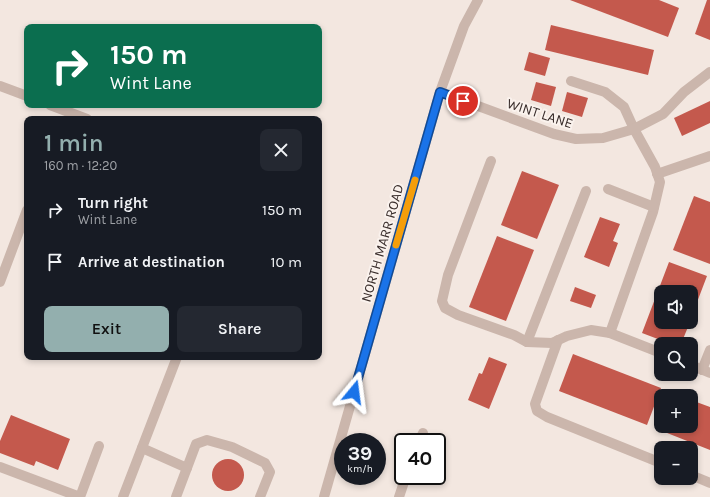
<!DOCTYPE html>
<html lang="en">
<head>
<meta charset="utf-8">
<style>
  body { margin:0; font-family:Karla,sans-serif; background:#242831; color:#f1f3f6; height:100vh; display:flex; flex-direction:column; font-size:15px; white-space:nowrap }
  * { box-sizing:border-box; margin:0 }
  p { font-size:13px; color:#9ea1a6 }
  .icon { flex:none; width:22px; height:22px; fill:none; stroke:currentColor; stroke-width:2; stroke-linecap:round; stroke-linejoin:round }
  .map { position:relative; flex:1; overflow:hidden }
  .sheet { position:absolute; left:24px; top:116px; width:298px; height:244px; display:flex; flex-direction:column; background:#171b24; border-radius:8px; box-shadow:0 2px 6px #0003 }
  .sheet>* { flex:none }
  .guide { position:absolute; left:24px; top:24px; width:298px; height:84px; border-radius:8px; box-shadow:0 2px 6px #0003; background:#0b6e4f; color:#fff; overflow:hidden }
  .controls { position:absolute; left:654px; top:285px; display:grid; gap:8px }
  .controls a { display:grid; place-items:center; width:44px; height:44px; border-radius:8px; background:#171b24; box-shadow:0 2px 6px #0003; font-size:20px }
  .speed { position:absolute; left:334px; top:433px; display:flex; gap:8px; font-size:20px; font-weight:700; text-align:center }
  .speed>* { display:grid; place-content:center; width:52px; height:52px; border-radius:50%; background:#171b24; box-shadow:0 2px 6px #0003; line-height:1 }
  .speed small { font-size:10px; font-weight:400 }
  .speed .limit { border:2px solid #111; border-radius:6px; background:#fff; color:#111 }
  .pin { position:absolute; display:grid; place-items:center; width:34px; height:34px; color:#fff; margin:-17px; border:2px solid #fff; border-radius:50%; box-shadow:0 1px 4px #0007 }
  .me { position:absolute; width:44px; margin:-22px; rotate:16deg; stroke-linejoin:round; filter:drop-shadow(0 0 3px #0008) }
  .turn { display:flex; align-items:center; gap:14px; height:84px; padding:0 20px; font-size:18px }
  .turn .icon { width:52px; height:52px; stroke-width:2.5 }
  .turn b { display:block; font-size:28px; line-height:34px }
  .round { display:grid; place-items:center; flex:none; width:42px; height:42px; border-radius:8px; background:#242831 }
  .headline { display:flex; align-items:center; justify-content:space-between; height:68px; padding:0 20px }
  h1 { font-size:24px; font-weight:600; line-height:30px; color:#93afae }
  .primary-button { display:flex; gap:8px; margin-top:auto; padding:8px 20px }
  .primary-button a { flex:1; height:46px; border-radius:8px; background:#93afae; color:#111; font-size:16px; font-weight:600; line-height:46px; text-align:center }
  .primary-button a+a { background:#242831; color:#f1f3f6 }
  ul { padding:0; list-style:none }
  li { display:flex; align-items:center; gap:12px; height:52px; padding:0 20px }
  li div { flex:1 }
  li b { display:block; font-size:15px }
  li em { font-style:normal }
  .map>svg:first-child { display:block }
  .building { fill:#c4594d }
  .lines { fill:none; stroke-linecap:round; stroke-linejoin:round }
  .minor { stroke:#cbb6ac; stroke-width:10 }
  .route-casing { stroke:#114b97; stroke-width:10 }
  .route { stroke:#1a73e8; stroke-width:7 }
  .slow { stroke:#f59e0b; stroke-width:7 }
  .labels { text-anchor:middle; stroke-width:4; stroke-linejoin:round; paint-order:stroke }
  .street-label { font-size:14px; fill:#392d2b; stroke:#faf2ed }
</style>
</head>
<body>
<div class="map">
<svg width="710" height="497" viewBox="0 0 710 497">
  <rect width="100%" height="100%" fill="#f3e7e0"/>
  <!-- building -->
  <g class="building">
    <polygon points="570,0 659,0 679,8 668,37"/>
    <polygon points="707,0 710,0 710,40 695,34"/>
    <polygon points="551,25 654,50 648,75 545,50"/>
    <polygon points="529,52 550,58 545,76 524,70"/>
    <polygon points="536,82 556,87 551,106 531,100"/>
    <polygon points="567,92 588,98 582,117 562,111"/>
    <polygon points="710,101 710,123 682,136 674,118"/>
    <polygon points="522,171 559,185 537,239 501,225"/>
    <polygon points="694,196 710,202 710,264 673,250"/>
    <polygon points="600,217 620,224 613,241 618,243 609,267 584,257"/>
    <polygon points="497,236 534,250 506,321 469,307"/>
    <polygon points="669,262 707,276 691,318 691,292 661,292 661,322 690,322 681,344 671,344 642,333"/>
    <polygon points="575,287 596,295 591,308 570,301"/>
    <polygon points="573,354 661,388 647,425 559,391"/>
    <polygon points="489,357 507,364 489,409 468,400 479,373 482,374"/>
    <polygon points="691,400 710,407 710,450 657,429 661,418 661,426 691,426"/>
    <polygon points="11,415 70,439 58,470 36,461 34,466 0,453 0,441"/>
    <circle cx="228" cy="475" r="16"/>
  </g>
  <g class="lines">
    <!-- minor -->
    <g class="minor">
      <polyline points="571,81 605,92 624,107 634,129 655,167 660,182 653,212 610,333"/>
      <polyline points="0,86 27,96"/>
      <polyline points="440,92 554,134 576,139 603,138 634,129 663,114 684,92 710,72"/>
      <polyline points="50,105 87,119"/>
      <polyline points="491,161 448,275 442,301 445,308 458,315 514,335 527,342 552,343 567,336 591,330 610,333 661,353"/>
      <polyline points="657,174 710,156"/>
      <polyline points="608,189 654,207"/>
      <polyline points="0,282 27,210"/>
      <polyline points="558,340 535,404 537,411 547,417 661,463"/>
      <polyline points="527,342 586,191"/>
      <polyline points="691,365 710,373"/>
      <polyline points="702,370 710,350"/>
      <polyline points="419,442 423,433"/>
      <polyline points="142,448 187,468"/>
      <polyline points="0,467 80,497 99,446"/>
      <polyline points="691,475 710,483"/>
      <polyline points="123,497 177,357"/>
      <polyline points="176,497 196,444 207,440 232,447 265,463 270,472 260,497"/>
      <polyline points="324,497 440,92 464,26 478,0"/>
      <polyline points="399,497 406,476"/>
    </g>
  </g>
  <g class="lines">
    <!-- route casing -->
    <g class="route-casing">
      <polyline id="route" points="354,392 440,92 463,101"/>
    </g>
    <!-- route -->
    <use href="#route" class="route"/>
    <!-- slow -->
    <polyline class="slow" points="396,245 415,180"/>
  </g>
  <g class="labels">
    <!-- street labels -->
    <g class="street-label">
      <text transform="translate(540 113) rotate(18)" y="5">WINT LANE</text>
      <text transform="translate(382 243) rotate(-74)" y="5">NORTH MARR ROAD</text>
    </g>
  </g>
</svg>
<div class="controls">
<a><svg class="icon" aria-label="sound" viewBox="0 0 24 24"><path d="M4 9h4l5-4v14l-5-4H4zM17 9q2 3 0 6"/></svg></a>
<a><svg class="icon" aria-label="search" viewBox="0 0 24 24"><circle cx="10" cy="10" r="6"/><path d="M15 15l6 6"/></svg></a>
<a>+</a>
<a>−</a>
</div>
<div class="speed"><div>39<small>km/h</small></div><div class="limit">40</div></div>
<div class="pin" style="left:463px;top:101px;background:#d93025"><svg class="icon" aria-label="arrive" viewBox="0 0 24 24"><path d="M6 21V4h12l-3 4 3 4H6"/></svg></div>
<svg class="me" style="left:354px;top:392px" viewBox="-20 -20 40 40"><path d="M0-17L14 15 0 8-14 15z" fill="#1a73e8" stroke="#fff" stroke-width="4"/></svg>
<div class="guide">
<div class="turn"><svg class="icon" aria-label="right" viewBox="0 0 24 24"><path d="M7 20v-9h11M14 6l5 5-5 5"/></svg><div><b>150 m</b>Wint Lane</div></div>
</div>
<section class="sheet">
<div class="headline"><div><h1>1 min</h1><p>160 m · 12:20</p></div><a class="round"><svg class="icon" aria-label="close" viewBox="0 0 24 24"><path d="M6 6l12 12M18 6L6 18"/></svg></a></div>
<ul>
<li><svg class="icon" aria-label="right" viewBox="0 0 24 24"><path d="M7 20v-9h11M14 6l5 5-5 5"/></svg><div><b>Turn right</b><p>Wint Lane</p></div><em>150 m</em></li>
<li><svg class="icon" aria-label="arrive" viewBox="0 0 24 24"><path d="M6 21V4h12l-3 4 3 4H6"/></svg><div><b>Arrive at destination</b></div><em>10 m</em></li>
</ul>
<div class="primary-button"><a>Exit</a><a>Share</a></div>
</section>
</div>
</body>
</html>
